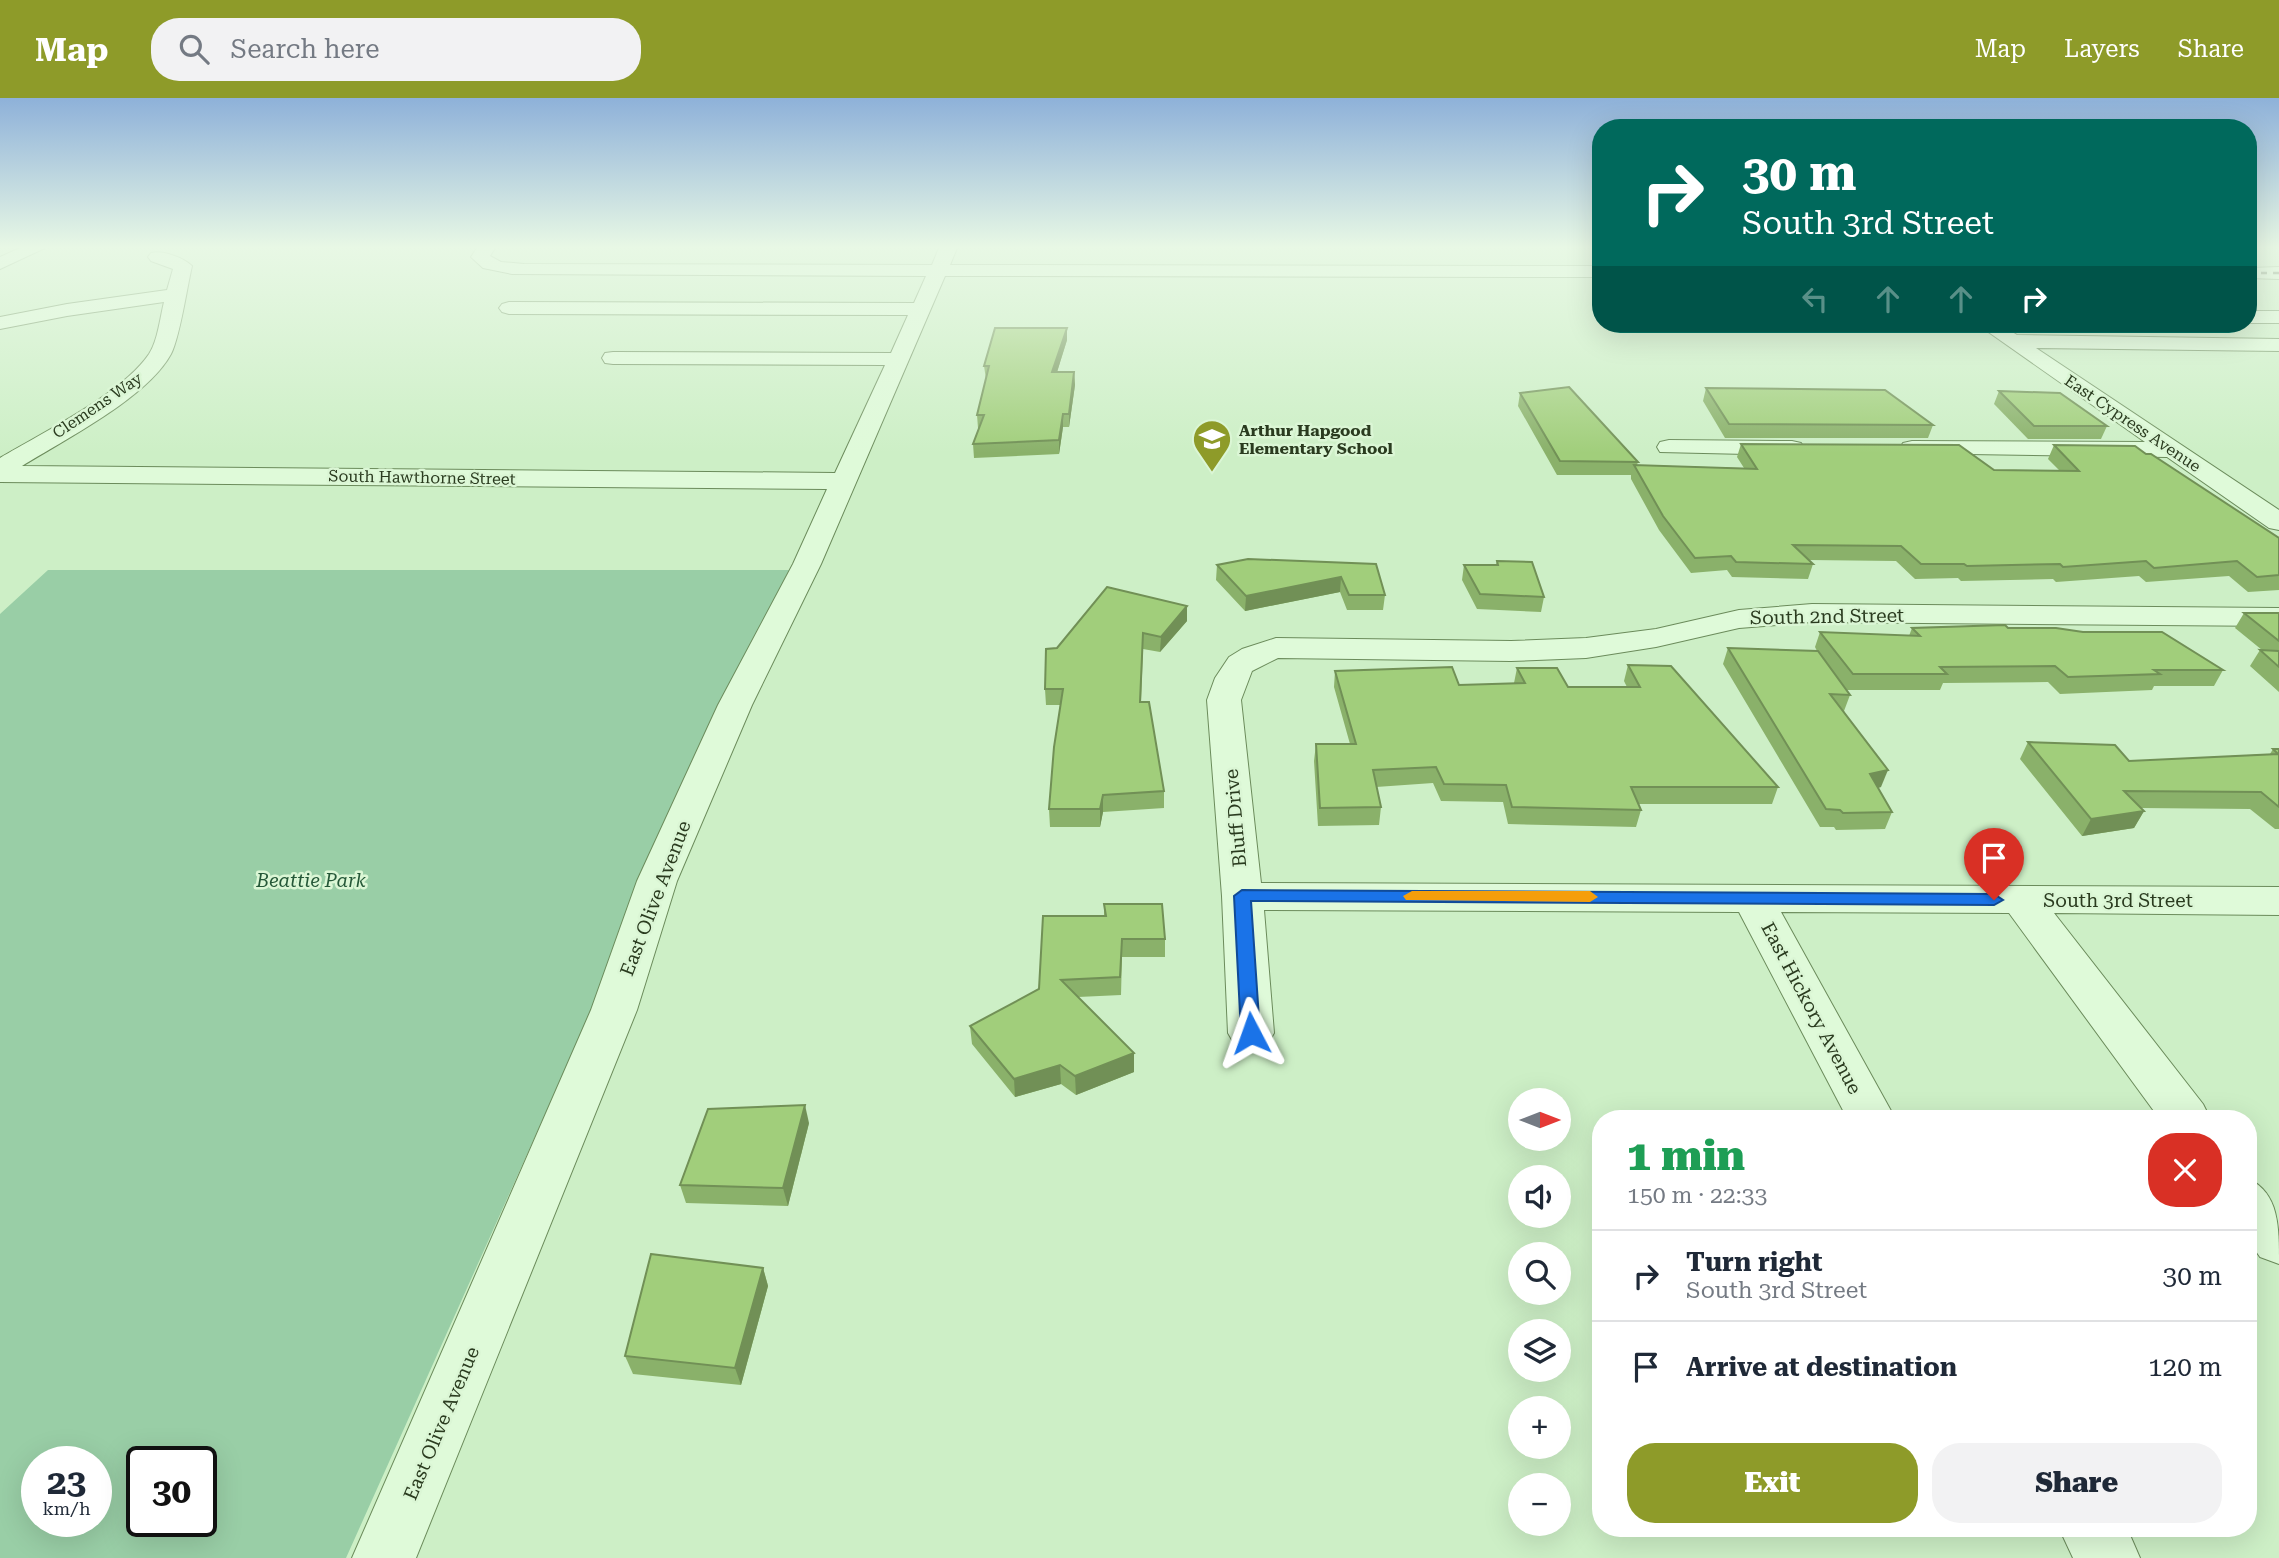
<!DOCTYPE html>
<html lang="en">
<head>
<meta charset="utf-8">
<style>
  body { margin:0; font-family:"Roboto Serif",serif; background:#f2f2f3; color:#1f2937; height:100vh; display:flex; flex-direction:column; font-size:26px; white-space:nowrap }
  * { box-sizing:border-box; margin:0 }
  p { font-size:23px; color:#747a83 }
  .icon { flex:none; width:38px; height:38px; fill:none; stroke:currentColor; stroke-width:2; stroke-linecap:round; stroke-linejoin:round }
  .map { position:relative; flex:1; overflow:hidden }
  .details { position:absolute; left:1592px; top:1012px; width:665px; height:427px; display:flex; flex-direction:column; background:#fff; border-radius:28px; box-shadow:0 7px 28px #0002 }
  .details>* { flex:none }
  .hud { position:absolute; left:1592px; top:21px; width:665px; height:214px; border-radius:28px; box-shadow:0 7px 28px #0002; background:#00695c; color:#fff; overflow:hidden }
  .needle { width:46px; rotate:90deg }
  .fabs { position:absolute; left:1508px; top:990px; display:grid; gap:14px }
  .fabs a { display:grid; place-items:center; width:63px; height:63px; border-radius:50%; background:#fff; box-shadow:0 7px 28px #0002; font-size:35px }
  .speed { position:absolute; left:21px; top:1348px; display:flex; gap:14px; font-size:35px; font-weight:700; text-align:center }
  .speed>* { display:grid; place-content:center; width:91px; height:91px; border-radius:50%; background:#fff; box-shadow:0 7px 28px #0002; line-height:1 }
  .speed small { font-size:18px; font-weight:400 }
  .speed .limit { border:4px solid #111; border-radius:10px; background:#fff; color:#111 }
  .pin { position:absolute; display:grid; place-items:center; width:60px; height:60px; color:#fff; margin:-72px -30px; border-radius:50% 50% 50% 0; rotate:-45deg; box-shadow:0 0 7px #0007 }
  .pin .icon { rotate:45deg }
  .me { position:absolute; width:77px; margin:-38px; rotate:356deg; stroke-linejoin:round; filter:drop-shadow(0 0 5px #0008) }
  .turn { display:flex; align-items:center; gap:24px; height:147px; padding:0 35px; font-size:32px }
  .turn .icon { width:91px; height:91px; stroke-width:2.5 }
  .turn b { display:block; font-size:49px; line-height:60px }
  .lanes { display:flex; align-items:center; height:66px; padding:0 35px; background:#0003; justify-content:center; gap:35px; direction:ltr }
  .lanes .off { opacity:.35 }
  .round { display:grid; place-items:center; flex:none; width:74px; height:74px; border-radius:28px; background:#f2f2f3 }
  .headline { display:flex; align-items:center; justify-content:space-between; height:119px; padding:0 35px }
  h1 { font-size:42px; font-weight:800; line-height:52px; color:#1e9e55 }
  .action { display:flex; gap:14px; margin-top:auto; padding:14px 35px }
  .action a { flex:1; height:80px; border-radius:28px; background:#8e9b29; color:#fff; font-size:28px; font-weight:800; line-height:80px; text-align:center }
  .action a+a { background:#f2f2f3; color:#1f2937 }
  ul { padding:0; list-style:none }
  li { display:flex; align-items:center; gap:21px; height:91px; padding:0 35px; border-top:2px solid #e0e1e3 }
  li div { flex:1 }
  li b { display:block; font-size:26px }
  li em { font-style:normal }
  header { display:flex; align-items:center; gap:42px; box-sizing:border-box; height:98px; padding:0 35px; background:#8e9b29; color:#fff }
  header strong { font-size:33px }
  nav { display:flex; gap:38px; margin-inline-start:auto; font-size:24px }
  .search { width:490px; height:63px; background:#f2f2f3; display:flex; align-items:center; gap:18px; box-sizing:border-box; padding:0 24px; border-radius:28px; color:#747a83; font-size:26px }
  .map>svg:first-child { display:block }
  .green { fill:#99cea6; fill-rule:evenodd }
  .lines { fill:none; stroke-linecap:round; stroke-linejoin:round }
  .minor-casing { stroke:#6b8b5b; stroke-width:2 }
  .minor { fill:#dffad9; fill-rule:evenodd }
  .rail { stroke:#2a3b1f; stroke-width:2.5; stroke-dasharray:6 6; stroke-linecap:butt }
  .wall { fill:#8ab16a }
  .shaded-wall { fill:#719056 }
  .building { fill:#a1ce7b; stroke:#719056; stroke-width:2 }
  .route { fill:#1a73e8; stroke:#114b97; stroke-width:2 }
  .slow { fill:#f59e0b }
  .labels { text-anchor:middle; stroke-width:5; stroke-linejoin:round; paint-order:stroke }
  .far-street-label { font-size:16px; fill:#2a3b1f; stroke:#dbf6d5 }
  .far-poi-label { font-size:16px; font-weight:bold; fill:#2a3b1f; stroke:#dbf6d5; text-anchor:start }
  .street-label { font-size:19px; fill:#2a3b1f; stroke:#dbf6d5 }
  .park-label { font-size:19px; font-style:italic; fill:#255838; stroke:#dbf6d5 }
</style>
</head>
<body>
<header>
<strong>Map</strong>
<div class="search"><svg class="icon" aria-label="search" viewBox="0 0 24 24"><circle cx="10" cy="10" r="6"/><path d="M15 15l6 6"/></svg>Search here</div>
<nav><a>Map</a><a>Layers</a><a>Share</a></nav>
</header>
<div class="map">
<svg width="2279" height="1460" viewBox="0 0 2279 1460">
  <rect width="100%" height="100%" fill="#cdefc6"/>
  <!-- green -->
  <path class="green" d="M48,472H789L346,1460H0V516ZM37,1363H96V1423H37ZM142,1363H201V1423H142Z"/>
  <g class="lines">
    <!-- minor casing -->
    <g class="minor-casing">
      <g id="minor">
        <polygon points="20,150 45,150 0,171 0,159"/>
        <path d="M477,150H495L490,158L501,164L524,166L932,167L939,150H957L950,167L1601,168V179L945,178L821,466L752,607L677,783L637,912L416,1460H352L591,912L637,783L718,607L793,466L827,391L0,384V360C42,335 122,296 149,256C158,242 160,220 164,204L67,218L0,231V219L67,206L167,192L173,171L151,163L148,159L151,155C163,152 184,160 192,168C187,189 180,239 171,256C147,300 64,342 22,368L835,375L885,267L613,266L605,265L602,260L605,255L613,254L891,255L908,217L509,216L502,214L499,210L502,206L509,204L914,205L926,178L512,176L483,170L471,159Z"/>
        <polygon points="2279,169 2279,181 2249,180 2249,170"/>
        <rect x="2249" y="213" width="30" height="12"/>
        <polygon points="1977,226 2000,226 2017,237 2279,241 2279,253 2036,250 2279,412 2279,432 2269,430 2167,359 1903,355 1900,350 1903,345 1912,343 2145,344"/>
        <polygon points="1669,342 1792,343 1801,345 1804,350 1801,355 1792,357 1660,354 1657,349 1660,344"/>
        <polygon points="1812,506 2279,510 2279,528 1812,524 1739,530 1656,549 1586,560 1511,563 1278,560 1252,573 1241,602 1261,785 2279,789 2279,817 2054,815 2203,1006 2210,1020 2159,1020 2009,815 1781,814 1895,1020 1847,1020 1739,814 1264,812 1274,935 1267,947 1251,952 1235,947 1228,935 1222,798 1207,602 1215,580 1229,559 1242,551 1276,540 1511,543 1586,540 1656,531 1739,512"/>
        <path d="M2249,1081C2279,1096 2279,1128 2279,1166L2260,1159L2249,1143Z"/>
        <polygon points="2059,1430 2127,1430 2140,1460 2073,1460"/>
      </g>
    </g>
    <!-- minor -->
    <use href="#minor" class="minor"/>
    <!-- rail -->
    <polyline class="rail" points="2249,175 2279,175"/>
  </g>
  <!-- wall -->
  <g class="wall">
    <polygon points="1067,242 1057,274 1074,274 1075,287 1069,329 1063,329 1059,356 974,360 973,346 979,330 978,330 977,317 986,281 984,268"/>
    <polygon points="1706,290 1933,327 1928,340 1725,340 1703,303"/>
    <polygon points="1999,293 2107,328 2101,341 2028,341 1994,306"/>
    <polygon points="1520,295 1638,364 1637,367 1744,370 1737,359 1741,346 1994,372 2060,373 2048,361 2054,347 2279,440 2279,492 2248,494 2229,478 2146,484 2139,478 2056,484 2053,481 1961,483 1958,480 1915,481 1896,463 1809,462 1813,466 1808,481 1732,479 1727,472 1691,475 1659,432 1631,381 1631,377 1557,377 1518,308"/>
    <polygon points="1497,463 1544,499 1541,514 1477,511 1462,482 1464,467 1496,467"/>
    <polygon points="1376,466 1385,497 1383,512 1347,512 1340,494 1245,513 1216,482 1217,467"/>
    <polygon points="1187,508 1187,523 1160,554 1143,551 1141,604 1164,693 1164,710 1103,714 1100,729 1050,729 1049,711 1060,607 1046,607 1045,591 1057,550"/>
    <polygon points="2244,515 2279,515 2279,594 2250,568 2260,552 2262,552 2235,530"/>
    <polygon points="1912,530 2008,530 2223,572 2214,588 2154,588 2152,592 2060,596 2048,584 1943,585 1940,592 1847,592 1835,576 1850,597 1844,613 1881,689 1878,690 1892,714 1885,731 1836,732 1834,729 1820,729 1723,566 1728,550 1817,553 1815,549 1820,534 1909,538"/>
    <polygon points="1628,567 1778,689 1772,706 1639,706 1641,712 1636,729 1508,726 1503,704 1441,703 1433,685 1376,689 1381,709 1379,727 1318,728 1314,663 1316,646 1350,646 1334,589 1335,573 1459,587 1514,585 1517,570 1568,589 1627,589 1624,583"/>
    <polygon points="2028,644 2129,663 2270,656 2273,651 2279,651 2279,731 2275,731 2250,711 2141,710 2144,713 2134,730 2082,738 2020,661"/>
    <polygon points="1104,806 1165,841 1165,859 1122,859 1121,897 1078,899 1134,955 1134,974 1076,997 1061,986 1015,999 972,946 970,928 1039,891 1104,818"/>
    <polygon points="809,1025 788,1108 686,1105 680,1087"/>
    <polygon points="763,1170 768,1188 741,1287 633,1276 625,1258"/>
  </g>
  <!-- shaded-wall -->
  <g class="shaded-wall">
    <polygon points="1067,230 1067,242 1053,287 1052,274"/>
    <polygon points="1074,274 1075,287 1069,329 1069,316"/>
    <polygon points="1063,316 1063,329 1059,356 1059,342"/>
    <polygon points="1341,479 1340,494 1245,513 1246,498"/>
    <polygon points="1187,508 1187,523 1160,554 1161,539"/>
    <polygon points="1888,672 1881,689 1863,693 1870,676"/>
    <polygon points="1103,697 1103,714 1100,729 1100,711"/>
    <polygon points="2144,713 2134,730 2082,738 2091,721"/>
    <polygon points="1134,955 1134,974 1076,997 1075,978"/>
    <polygon points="1060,967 1061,986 1015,999 1014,981"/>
    <polygon points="805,1007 809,1025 788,1108 783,1090"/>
    <polygon points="763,1170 768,1188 741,1287 735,1270"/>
  </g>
  <!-- building -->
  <g class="building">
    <polygon points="995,230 1067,230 1052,274 1074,274 1069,316 1063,316 1059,342 973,346 984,317 977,317 989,268 984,268"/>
    <polygon points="1569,289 1638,364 1560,363 1520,295"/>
    <polygon points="1706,290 1885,292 1933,327 1729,326"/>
    <polygon points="1999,293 2060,295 2107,328 2034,328"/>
    <polygon points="1741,346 1959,347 1994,372 2079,373 2054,347 2135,348 2146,356 2151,356 2279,440 2279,477 2257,479 2237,463 2154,470 2146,463 2063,469 2060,466 1967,468 1964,466 1921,466 1901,448 1793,447 1813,466 1736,464 1731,458 1695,460 1663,418 1634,367 1757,371"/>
    <polygon points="1248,461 1376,466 1385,497 1349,497 1341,479 1246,498 1217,467"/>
    <polygon points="1497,463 1532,464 1544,499 1480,496 1464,467 1498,467"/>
    <polygon points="1107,489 1187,508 1161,539 1143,535 1140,604 1149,604 1164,693 1103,697 1100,711 1049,711 1054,649 1063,591 1045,591 1046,551 1057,550"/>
    <polygon points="2244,515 2279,515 2279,543"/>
    <polygon points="2005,527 2008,530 2056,530 2083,534 2162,534 2223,572 2154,572 2160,576 2068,579 2055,568 1940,569 1947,576 1853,576 1820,534 1920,538 1912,530"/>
    <polygon points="1728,550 1818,553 1850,597 1830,596 1888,672 1870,676 1892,714 1843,715 1840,712 1826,711"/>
    <polygon points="2260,552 2279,553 2279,569"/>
    <polygon points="1628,567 1671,568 1778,689 1631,689 1641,712 1512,709 1506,687 1444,686 1436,669 1373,672 1381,709 1320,710 1316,646 1356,646 1335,573 1452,569 1459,587 1525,585 1517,570 1557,570 1568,589 1640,589"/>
    <polygon points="2028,644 2115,647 2129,663 2278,656 2273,651 2279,651 2279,709 2261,694 2124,693 2144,713 2091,721"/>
    <polygon points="1104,806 1162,806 1165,841 1122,841 1120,879 1061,882 1134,955 1075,978 1060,967 1014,981 970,928 1039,891 1043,818 1106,818"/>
    <polygon points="805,1007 783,1090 680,1087 708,1011"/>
    <polygon points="651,1156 763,1170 735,1270 625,1258"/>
  </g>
  <!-- sky -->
  <linearGradient id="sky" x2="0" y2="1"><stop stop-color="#8eb1d9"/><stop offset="0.42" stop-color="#e8f8e5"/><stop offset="1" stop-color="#e8f8e5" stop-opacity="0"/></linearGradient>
  <rect width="2279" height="355" fill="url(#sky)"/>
  <!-- route -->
  <polygon class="route" points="1242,792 1994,796 2003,802 1994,807 1251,803 1260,935 1257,940 1244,940 1241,935 1234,798"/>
  <!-- slow -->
  <polygon class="slow" points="1412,793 1590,793 1598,799 1590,804 1406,802 1403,798"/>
  <!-- icons -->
  <defs>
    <g id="school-pin" transform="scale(2.0125)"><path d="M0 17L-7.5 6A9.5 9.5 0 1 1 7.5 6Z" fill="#8e9b29" stroke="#dbf6d5"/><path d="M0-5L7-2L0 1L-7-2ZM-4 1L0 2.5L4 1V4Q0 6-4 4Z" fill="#fff"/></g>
  </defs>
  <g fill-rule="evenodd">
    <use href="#school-pin" x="1212" y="341"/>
  </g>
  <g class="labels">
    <!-- far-street labels -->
    <g class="far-street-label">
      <text transform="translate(97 307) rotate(-34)" y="6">Clemens Way</text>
      <text transform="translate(2133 325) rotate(34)" y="6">East Cypress Avenue</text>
      <text transform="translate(422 379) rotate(1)" y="6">South Hawthorne Street</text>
    </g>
    <!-- far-poi labels -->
    <g class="far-poi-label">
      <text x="1239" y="338">Arthur Hapgood<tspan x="1239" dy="18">Elementary School</tspan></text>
    </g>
    <!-- street labels -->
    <g class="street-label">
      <text transform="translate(1827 518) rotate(-1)" y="7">South 2nd Street</text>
      <text transform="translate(1235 720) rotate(-95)" y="7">Bluff Drive</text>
      <text transform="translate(655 800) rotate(-69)" y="7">East Olive Avenue</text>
      <text x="2118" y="809">South 3rd Street</text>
      <text transform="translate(1812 910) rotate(62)" y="7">East Hickory Avenue</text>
      <text transform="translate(441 1325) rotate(-67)" y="7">East Olive Avenue</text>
    </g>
    <!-- park labels -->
    <g class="park-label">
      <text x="311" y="789">Beattie Park</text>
    </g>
  </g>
</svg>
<div class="fabs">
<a><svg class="needle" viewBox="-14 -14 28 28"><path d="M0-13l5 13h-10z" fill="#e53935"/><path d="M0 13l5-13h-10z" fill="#747a83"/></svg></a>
<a><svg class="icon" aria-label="sound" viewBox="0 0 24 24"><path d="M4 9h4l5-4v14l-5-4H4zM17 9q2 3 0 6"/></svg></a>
<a><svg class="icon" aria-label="search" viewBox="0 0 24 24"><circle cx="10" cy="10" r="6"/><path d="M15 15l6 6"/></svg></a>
<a><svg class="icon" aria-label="layers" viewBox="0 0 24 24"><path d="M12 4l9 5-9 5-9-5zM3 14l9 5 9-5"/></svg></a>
<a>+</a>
<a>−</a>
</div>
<div class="speed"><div>23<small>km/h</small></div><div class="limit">30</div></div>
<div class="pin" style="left:1994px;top:802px;background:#d93025"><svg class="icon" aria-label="arrive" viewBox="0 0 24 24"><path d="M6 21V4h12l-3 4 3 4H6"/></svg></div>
<svg class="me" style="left:1251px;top:935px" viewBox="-20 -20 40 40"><path d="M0-17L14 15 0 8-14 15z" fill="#1a73e8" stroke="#fff" stroke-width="4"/></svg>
<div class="hud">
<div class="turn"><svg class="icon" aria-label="right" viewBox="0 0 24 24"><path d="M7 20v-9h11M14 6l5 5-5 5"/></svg><div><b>30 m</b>South 3rd Street</div></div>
<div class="lanes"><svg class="icon off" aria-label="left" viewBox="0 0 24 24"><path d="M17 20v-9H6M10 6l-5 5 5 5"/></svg><svg class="icon off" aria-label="ahead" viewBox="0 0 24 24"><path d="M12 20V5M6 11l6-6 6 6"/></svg><svg class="icon off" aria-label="ahead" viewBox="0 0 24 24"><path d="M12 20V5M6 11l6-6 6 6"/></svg><svg class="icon" aria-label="right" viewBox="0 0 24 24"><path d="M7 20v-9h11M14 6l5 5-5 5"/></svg></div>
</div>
<section class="details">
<div class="headline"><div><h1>1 min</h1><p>150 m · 22:33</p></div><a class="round" style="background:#d93025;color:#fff"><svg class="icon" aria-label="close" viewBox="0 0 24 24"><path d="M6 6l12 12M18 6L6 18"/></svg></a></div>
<ul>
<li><svg class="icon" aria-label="right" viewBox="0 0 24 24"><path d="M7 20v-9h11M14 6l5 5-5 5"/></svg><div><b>Turn right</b><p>South 3rd Street</p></div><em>30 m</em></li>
<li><svg class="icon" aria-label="arrive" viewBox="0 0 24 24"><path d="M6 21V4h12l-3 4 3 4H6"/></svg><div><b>Arrive at destination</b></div><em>120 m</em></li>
</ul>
<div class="action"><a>Exit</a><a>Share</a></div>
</section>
</div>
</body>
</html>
